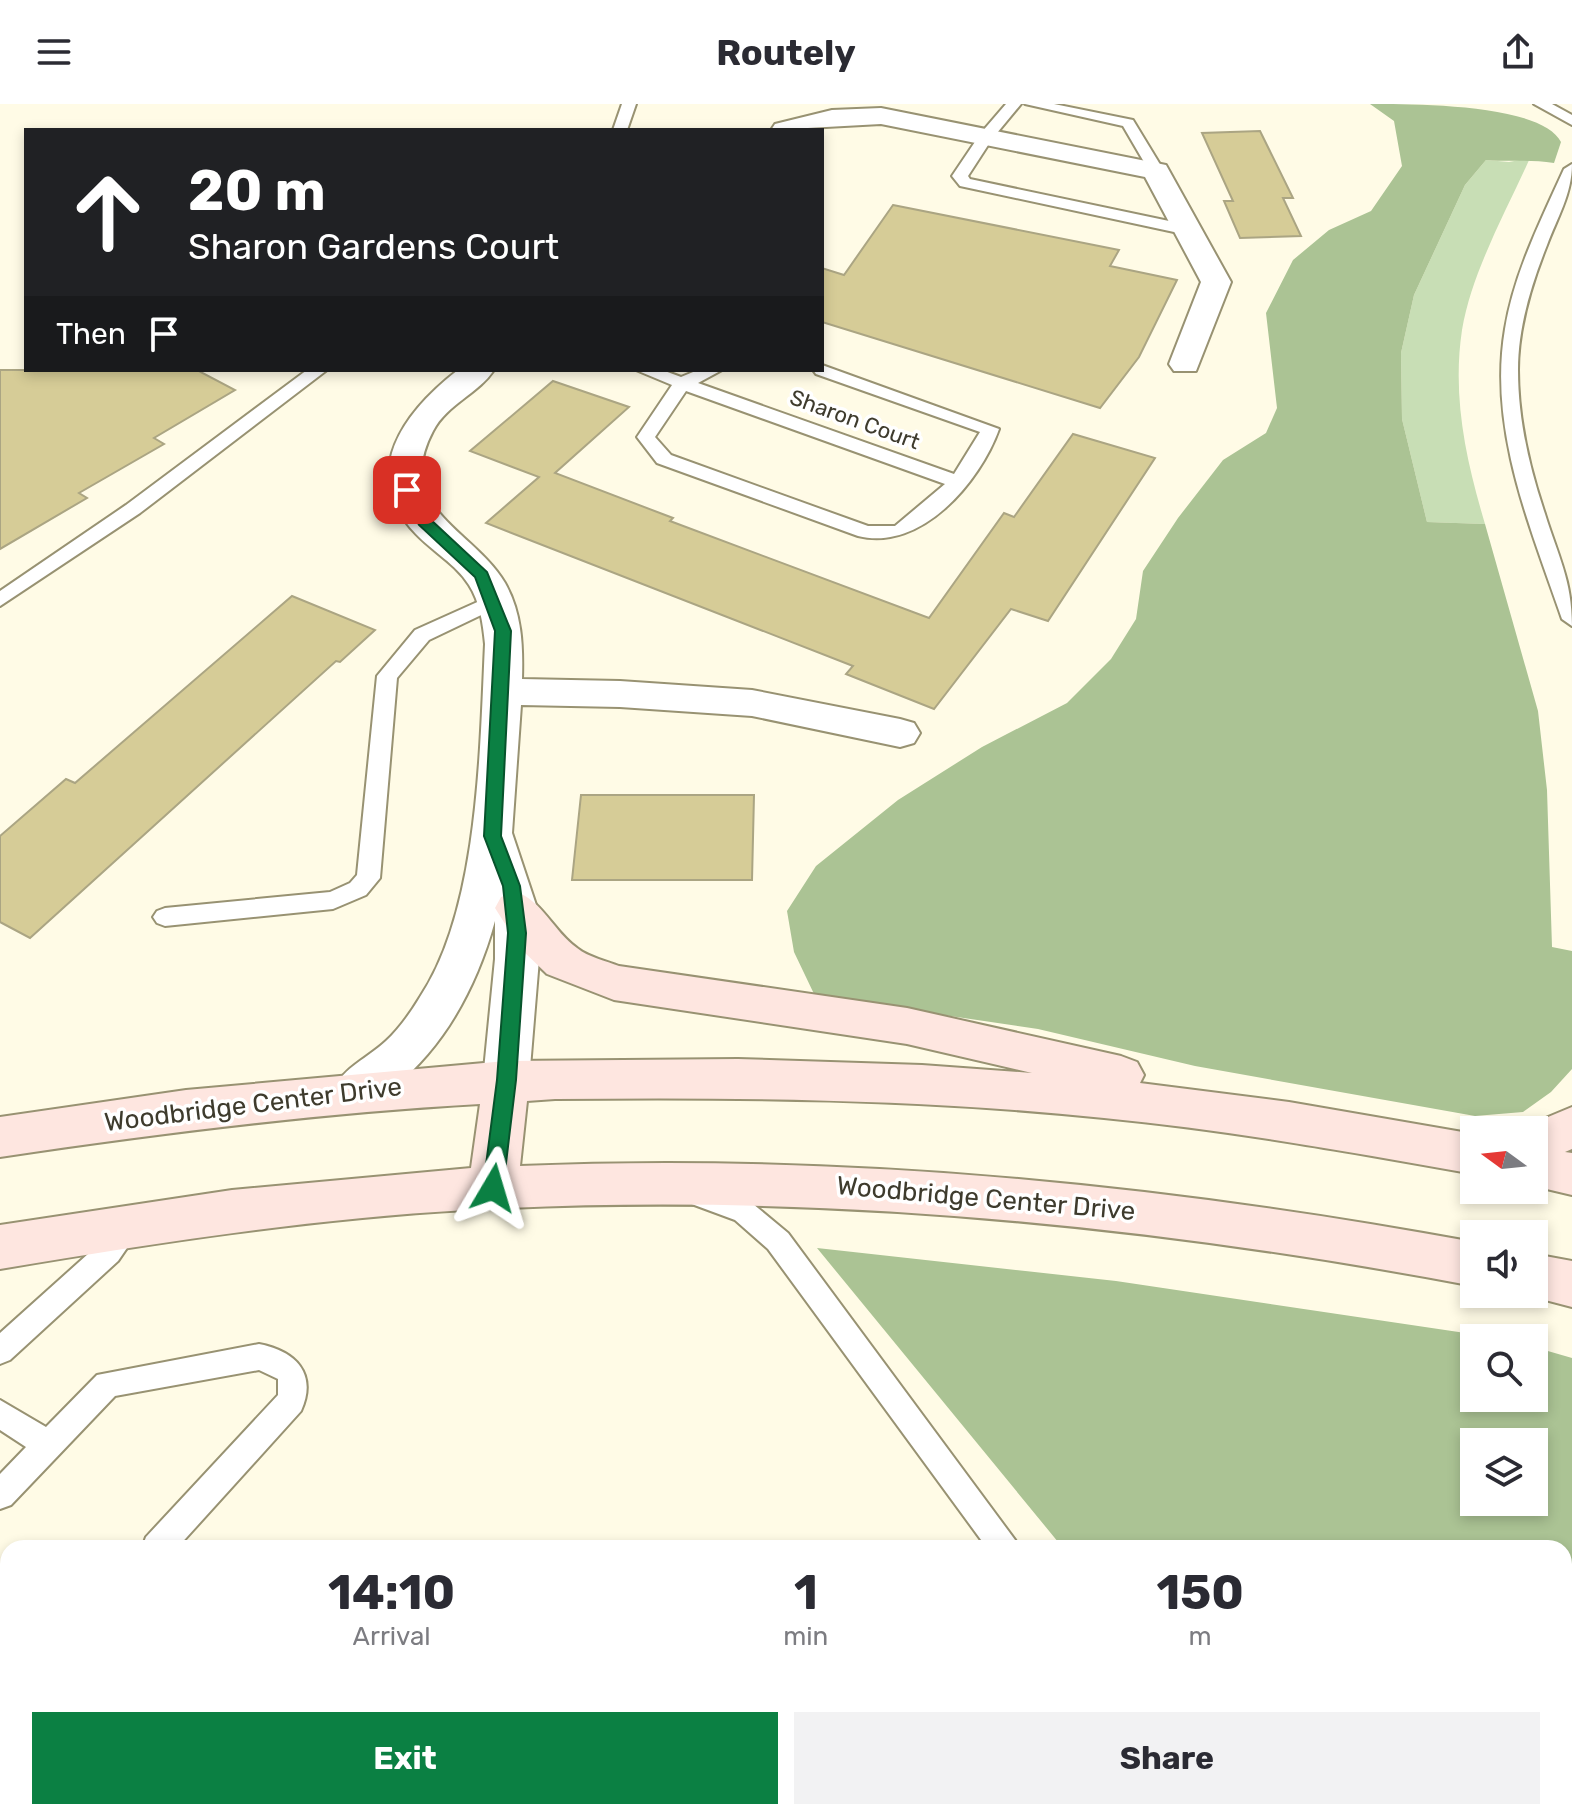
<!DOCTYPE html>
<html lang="en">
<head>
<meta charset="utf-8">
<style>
  body { margin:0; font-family:Rubik,sans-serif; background:#f2f2f3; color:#2b2b33; height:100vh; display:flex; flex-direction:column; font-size:30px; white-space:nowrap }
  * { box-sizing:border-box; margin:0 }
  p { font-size:26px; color:#7c7c81 }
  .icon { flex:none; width:44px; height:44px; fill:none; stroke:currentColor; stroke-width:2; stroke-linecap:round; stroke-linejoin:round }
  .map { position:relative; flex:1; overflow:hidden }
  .panel { position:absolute; left:0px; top:1436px; width:1572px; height:280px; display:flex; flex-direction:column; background:#fff; border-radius:24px 24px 0 0; box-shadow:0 4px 12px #0003 }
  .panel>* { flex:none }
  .banner { position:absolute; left:24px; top:24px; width:800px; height:244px; border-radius:0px; box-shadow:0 4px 12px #0003; background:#202124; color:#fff; overflow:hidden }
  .needle { width:52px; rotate:285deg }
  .controls { position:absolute; left:1460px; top:1012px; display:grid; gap:16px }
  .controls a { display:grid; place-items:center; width:88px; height:88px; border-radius:0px; background:#fff; box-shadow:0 4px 12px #0003; font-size:40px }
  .pin { position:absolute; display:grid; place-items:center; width:68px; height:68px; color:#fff; margin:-34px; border-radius:16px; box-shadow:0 4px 12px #0006 }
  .me { position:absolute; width:88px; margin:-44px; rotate:7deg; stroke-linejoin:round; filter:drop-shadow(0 0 6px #0008) }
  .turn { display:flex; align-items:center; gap:28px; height:168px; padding:0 32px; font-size:36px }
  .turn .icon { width:104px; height:104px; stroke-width:2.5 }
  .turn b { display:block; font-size:56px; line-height:68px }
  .then { display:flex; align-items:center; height:76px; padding:0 32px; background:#0003; gap:16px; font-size:30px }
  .eta { display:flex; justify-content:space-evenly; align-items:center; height:136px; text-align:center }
  .eta b { font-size:48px; font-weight:700; line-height:56px }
  .button { display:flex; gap:16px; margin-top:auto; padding:16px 32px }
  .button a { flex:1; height:92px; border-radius:0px; background:#0b8043; color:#fff; font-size:32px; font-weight:700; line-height:92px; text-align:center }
  .button a+a { background:#f2f2f3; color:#2b2b33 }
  header { display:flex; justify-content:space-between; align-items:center; height:104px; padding:0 32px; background:#fff; font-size:36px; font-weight:700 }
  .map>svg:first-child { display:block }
  .green { fill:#c8deb5 }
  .forest { fill:#abc394; fill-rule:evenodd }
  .building { fill:#d6cc97; stroke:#aba583; stroke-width:2 }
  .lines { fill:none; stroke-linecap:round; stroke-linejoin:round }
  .lane-casing { stroke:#989272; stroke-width:4 }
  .street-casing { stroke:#989272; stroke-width:4 }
  .secondary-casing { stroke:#989272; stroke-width:4 }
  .lane { fill:#fff; fill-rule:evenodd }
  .street { fill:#fff; fill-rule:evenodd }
  .secondary { fill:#fee6e0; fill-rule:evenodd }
  .route { fill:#0b8043; stroke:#07532c; stroke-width:2 }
  .labels { text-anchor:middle; stroke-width:7; stroke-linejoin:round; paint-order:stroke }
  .far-street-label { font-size:22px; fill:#3e3b2d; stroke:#fff }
  .street-label { font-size:26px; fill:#3e3b2d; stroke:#fff }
</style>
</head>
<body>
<header><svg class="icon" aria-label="menu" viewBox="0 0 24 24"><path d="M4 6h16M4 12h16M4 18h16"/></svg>Routely<svg class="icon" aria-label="share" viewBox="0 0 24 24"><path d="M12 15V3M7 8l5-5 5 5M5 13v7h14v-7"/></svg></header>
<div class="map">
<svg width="1572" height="1716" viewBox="0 0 1572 1716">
  <rect width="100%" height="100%" fill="#fffbe6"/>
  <!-- green -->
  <path class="green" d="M1530,54C1506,108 1472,167 1462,226C1452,293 1466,356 1485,420L1427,418L1402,315L1401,249L1414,191L1465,81L1486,56L1509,58Z"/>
  <!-- forest -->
  <g class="forest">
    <path d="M1370,0C1416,0 1542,0 1561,38L1554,59C1531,55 1510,58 1486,56L1465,81L1414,191L1401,249L1402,315L1427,418L1485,420L1538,607L1547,686L1552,843L1572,847V965L1551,988L1523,1008L1475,1012L1195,962L1038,925L815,892L794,848L787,807L816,762L898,696L982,643L1067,599L1111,555L1136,515L1143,467L1178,414L1223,356L1266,329L1277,304L1266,209L1293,156L1329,126L1371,107L1402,62L1394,17Z"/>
    <path d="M817,1144L1116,1177L1499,1234H1474V1294H1534V1243L1572,1254V1716H1285L1278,1708H1564V1444H1063ZM1474,1338H1534V1398H1474Z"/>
  </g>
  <!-- building -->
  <g class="building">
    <polygon points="1260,27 1293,94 1283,94 1301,132 1240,134 1224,97 1233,97 1202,29"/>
    <polygon points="893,101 1119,146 1110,162 1177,176 1139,253 1100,304 822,218 822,164 844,171"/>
    <polygon points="0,266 197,266 235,286 154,334 164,340 79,389 87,394 0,445"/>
    <polygon points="553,277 629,303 555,369 673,414 670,417 929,514 1004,409 1014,413 1073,330 1155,354 1048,517 1011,505 934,605 846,570 853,562 486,419 539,373 470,347"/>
    <polygon points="292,492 375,526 340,558 336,557 30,834 0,818 0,732 66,675 75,679"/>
    <polygon points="581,691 754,691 752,776 572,776"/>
  </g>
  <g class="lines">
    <!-- lane casing -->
    <g class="lane-casing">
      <g id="lane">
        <polygon points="622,0 636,0 627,26 613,26"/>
        <polygon points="1006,0 1021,0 992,35 968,72 970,75 1188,121 1196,126 1188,131 960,82 952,72 981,29"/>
        <polygon points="1025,0 1054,0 1133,16 1164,67 1151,70 1123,22"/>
        <polygon points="1534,0 1552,0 1572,11 1572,21"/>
        <path d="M1572,60C1572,90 1557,114 1547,141C1531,181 1518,223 1518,266C1518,315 1529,363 1545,410C1558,452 1572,476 1572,522L1562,515C1530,422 1488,325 1505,225C1514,169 1541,116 1564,65Z"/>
        <path d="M822,261L999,325C980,378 921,448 858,432L657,359L637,333L672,281L636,266H662L681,273L698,266H722L698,279L954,370L980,328L816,270L813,266H822ZM686,287L945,380L895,422H868L671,351L655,333Z"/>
        <polygon points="307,266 327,266 140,409 0,502 0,487 126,401"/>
        <polygon points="493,491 500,492 503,497 500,502 429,536 397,574 380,774 366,791 333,805 165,822 157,819 153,813 157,807 165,804 330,788 350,779 357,771 377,572 415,526"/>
        <polygon points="698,1080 753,1100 788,1129 1021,1444 987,1444 768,1145 735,1116 689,1099 685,1091 689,1083"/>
        <polygon points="129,1110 139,1114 142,1122 118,1157 10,1256 0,1260 0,1229 98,1141 119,1114"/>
        <path d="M259,1240C295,1247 318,1269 301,1307L177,1444H142L146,1433L278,1291V1275L259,1266L115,1292L11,1401L0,1405V1370L26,1343L0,1326V1296L46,1323L97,1271Z"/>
        <polygon points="8,1592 8,1630 0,1633 0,1595"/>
        <polygon points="1185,1708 1221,1708 1225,1716 1189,1716"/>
      </g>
    </g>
    <!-- street casing -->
    <g class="street-casing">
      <g id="street">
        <polygon points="881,4 1166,61 1231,178 1196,267 1174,267 1169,260 1201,178 1145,73 881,20 771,26 775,20 832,6"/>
        <path d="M458,266H494C478,290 447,300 433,327C392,404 474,426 505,479C522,509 523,542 522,575L620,577L752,586L900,615L914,619L920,629L914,639L900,643L752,612L620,603L521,601L512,729L537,804L539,855L529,976L522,989L506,995L490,989L483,976L495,855V817C477,881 446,941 394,983C375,998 364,1008 340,1000L333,986C344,963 368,954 386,937C399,925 411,908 420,893C479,805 480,644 485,540C483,520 480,498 469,481C456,460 433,448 416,430C357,369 405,307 458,266Z"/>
      </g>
    </g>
    <!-- secondary casing -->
    <g class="secondary-casing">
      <g id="secondary">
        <path d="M516,788C542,796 554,828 577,844C588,853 606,857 619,862L907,904L1121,952L1137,958L1144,971L1140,979L1289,998L1474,1030V1070C1351,1048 1228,1026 1104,1014C921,995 738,993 555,995L527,997L520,1062C841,1049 1158,1080 1474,1138V1182C1141,1119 805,1087 466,1106C309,1115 154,1139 0,1165V1121L232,1086L471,1064L480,1000C319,1009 160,1029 0,1053V1013L186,986L506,957L738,955L922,961L1032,969L907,940L614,896L547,870L521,845L495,804L501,793Z"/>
        <polygon points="1572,1003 1572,1045 1565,1048 1572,1049 1572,1091 1534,1082 1534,1026 1517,1026"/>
        <polygon points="1534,1150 1572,1157 1572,1203 1522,1190 1534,1190"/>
      </g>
    </g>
    <!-- lane -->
    <use href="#lane" class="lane"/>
    <!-- street -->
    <use href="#street" class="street"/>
    <!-- secondary -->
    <use href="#secondary" class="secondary"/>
  </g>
  <!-- route -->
  <polygon class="route" points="402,383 412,383 430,415 487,468 511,527 501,732 520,782 526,829 516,976 503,1084 493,1092 483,1084 497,976 508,829 503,782 484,732 495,527 475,473 419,421 400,386"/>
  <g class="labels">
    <!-- far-street labels -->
    <g class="far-street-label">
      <text transform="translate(855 315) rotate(20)" y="8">Sharon Court</text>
    </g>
    <!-- street labels -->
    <g class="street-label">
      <text transform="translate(253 1000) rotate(-7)" y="9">Woodbridge Center Drive</text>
      <text transform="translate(986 1094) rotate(5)" y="9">Woodbridge Center Drive</text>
    </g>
  </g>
</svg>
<div class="controls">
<a><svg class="needle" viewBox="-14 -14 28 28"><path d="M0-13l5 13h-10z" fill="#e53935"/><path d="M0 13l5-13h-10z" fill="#7c7c81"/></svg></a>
<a><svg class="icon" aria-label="sound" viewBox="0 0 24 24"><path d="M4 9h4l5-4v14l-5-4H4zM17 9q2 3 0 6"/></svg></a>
<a><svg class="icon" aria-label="search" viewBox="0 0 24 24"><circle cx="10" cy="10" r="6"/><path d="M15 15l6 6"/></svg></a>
<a><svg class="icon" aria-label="layers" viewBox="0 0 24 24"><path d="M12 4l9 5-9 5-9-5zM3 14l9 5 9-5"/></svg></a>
</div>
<div class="pin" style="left:407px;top:386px;background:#d93025"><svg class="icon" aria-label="arrive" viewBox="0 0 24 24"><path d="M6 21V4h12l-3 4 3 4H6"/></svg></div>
<svg class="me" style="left:493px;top:1084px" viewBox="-20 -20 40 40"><path d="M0-17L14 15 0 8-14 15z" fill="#0b8043" stroke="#fff" stroke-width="4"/></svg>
<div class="banner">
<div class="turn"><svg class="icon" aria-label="ahead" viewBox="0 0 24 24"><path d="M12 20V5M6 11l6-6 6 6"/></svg><div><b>20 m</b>Sharon Gardens Court</div></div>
<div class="then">Then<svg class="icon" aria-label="arrive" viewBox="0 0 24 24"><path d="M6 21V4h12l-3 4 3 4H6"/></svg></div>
</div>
<section class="panel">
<div class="eta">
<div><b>14:10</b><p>Arrival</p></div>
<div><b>1</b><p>min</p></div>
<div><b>150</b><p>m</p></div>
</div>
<div class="button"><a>Exit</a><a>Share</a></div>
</section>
</div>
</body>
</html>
